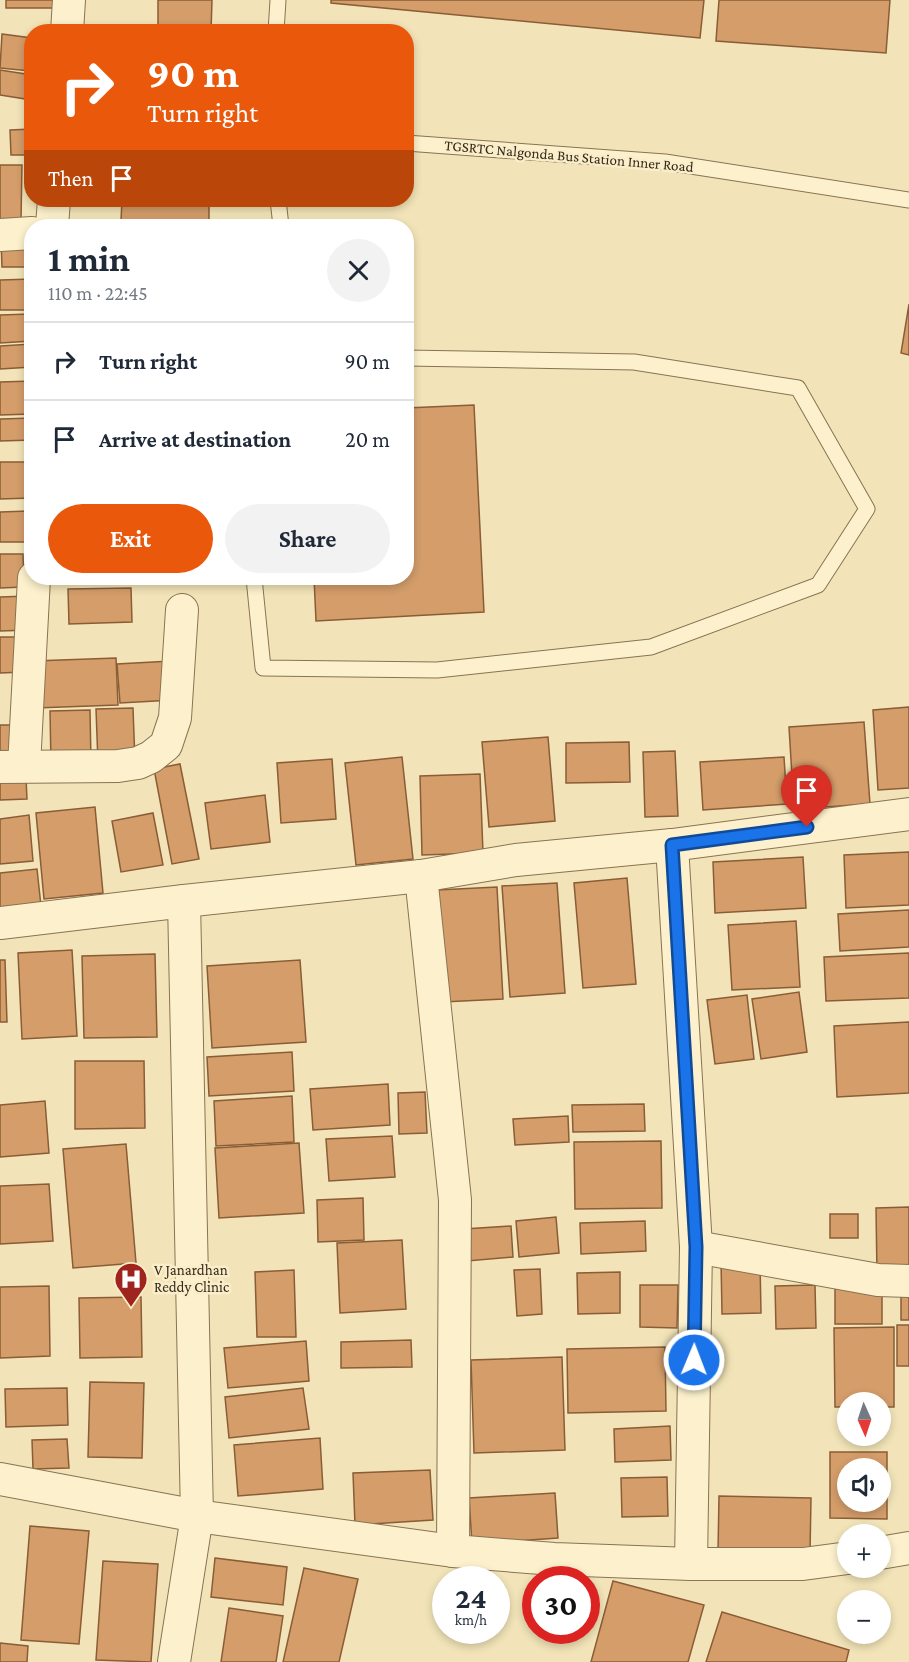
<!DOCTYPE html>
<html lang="en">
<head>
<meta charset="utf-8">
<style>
  body { margin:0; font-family:"Crimson Pro",serif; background:#f2f2f3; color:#1f2937; height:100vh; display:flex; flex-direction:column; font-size:22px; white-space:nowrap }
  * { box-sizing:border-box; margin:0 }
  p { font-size:20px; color:#747a83 }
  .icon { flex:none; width:33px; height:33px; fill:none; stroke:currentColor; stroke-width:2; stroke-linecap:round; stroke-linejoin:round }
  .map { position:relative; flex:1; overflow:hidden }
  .details { position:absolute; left:24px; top:219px; width:390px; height:366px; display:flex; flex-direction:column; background:#fff; border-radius:24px; box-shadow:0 3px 9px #0003 }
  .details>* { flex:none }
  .banner { position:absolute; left:24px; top:24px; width:390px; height:183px; border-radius:24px; box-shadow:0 3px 9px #0003; background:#ea580c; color:#fff; overflow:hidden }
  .needle { width:39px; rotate:177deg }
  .buttons { position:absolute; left:837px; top:1392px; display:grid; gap:12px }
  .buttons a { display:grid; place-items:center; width:54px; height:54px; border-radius:50%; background:#fff; box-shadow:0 3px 9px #0003; font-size:30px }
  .speed { position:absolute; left:432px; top:1566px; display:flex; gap:12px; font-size:30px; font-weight:700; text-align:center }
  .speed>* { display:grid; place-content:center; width:78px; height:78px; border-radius:50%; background:#fff; box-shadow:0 3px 9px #0003; line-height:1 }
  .speed small { font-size:15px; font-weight:400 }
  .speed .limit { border:9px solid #d22; background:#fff; color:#111 }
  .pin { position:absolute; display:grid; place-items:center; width:51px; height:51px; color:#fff; margin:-62px -26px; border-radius:50% 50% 50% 0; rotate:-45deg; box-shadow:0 0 6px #0007 }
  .pin .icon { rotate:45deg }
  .me { position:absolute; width:66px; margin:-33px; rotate:1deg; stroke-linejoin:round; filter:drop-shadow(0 0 4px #0008) }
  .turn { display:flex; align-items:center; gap:21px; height:126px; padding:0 24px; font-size:27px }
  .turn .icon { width:78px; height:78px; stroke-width:2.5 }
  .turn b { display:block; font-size:42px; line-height:51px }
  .then { display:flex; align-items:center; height:57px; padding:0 24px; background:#0003; gap:12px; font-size:22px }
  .round { display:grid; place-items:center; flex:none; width:63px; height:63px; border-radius:32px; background:#f2f2f3 }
  .overview { display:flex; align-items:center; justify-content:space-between; height:102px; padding:0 24px }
  h1 { font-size:36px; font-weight:700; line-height:45px }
  .button { display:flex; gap:12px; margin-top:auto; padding:12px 24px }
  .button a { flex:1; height:69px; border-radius:36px; background:#ea580c; color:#fff; font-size:24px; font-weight:700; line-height:69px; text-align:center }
  .button a+a { background:#f2f2f3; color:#1f2937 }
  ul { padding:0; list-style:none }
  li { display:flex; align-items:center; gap:18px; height:78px; padding:0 24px; border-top:2px solid #e0e1e3 }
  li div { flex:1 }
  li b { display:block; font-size:22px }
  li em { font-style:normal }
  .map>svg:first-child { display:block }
  .building { fill:#d49d6a; stroke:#8a5d36; stroke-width:1.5; fill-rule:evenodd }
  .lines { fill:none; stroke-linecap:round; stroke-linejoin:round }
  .service-casing { stroke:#897352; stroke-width:17 }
  .minor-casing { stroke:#897352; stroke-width:34 }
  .service { stroke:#fcf1cc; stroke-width:15 }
  .minor { stroke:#fcf1cc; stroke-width:32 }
  .route-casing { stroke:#114b97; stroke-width:15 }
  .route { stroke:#1a73e8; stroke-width:10 }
  .labels { text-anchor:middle; stroke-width:5; stroke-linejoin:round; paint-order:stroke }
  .street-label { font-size:15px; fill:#362919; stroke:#f9eec9 }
  .poi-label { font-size:15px; fill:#362919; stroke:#f9eec9; text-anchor:start }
</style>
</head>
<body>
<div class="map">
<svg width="909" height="1662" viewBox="0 0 909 1662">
  <rect width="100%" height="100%" fill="#f2e4b8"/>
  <!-- building -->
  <g class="building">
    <rect x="6" y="0" width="54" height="8"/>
    <polygon points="158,0 212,0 211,32 158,32"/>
    <polygon points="331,0 704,0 700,38 331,3"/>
    <polygon points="719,0 890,0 886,53 716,41"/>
    <polygon points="2,34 32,38 30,71 0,68"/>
    <polygon points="0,70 32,75 32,100 0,95"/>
    <polygon points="32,129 32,155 11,155 10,130"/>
    <polygon points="0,165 22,165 21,221 0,221"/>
    <polygon points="122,200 209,200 209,223 121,220"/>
    <polygon points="1,240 32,240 32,267 2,267"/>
    <polygon points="32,279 32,310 0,310 0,280"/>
    <polygon points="909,304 909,355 901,353"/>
    <polygon points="30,314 32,341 0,343 0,315"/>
    <polygon points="32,344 32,367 0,369 0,346"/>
    <polygon points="32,381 32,414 0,415 0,382"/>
    <polygon points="474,405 484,612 316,621 314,578 406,578 406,408"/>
    <polygon points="32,418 32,440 0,441 0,419"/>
    <polygon points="0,462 32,462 32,498 0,499"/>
    <polygon points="28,511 29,542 0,542 0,512"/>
    <polygon points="0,554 23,554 24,587 0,588"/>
    <polygon points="131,588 132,622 69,624 68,589"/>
    <polygon points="29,596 30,630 0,631 0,597"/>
    <polygon points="0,637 23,637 24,672 0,673"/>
    <polygon points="116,658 118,705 35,708 33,661"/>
    <polygon points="171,661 173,700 120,703 117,664"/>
    <polygon points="909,707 909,788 878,790 873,710"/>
    <polygon points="133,708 135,762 98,763 96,709"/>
    <polygon points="90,710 91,763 51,764 50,711"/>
    <polygon points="864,722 870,804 794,809 789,727"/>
    <polygon points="0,725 10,725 11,751 0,751"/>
    <polygon points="548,737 555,821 489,827 482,742"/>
    <polygon points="629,742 630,782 566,783 566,743"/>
    <polygon points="675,751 678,816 645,817 643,752"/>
    <polygon points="402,757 413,859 356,865 345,763"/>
    <polygon points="784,757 787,804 703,810 700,762"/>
    <polygon points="332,759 336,819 281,823 277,763"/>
    <polygon points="180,764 199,859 172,864 154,769"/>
    <polygon points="480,774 483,853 422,855 420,776"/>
    <polygon points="26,778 27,799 0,800 0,779"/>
    <polygon points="265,795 270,842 211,849 205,803"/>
    <polygon points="95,807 103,893 44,899 36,813"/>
    <polygon points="153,813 163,865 121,872 112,821"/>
    <polygon points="29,815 33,861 0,864 0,819"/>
    <polygon points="909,852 909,905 846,908 844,855"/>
    <polygon points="803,857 806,908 715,913 713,862"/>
    <polygon points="37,869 41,906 0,910 0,873"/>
    <polygon points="627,878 636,984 583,988 574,883"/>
    <polygon points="557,883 565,993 510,997 502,886"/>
    <polygon points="497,887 503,999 443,1002 437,890"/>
    <polygon points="909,910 909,947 840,951 838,914"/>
    <polygon points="796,921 800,987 732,990 728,925"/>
    <polygon points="72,950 77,1036 22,1039 18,953"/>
    <polygon points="909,953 909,998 826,1001 824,957"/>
    <polygon points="155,954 157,1037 84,1038 82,956"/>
    <polygon points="0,960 5,960 7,1022 0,1022"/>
    <polygon points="300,960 306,1042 212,1048 207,966"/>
    <polygon points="799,992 807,1052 761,1059 752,999"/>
    <polygon points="747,995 754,1059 715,1064 707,1000"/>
    <polygon points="909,1022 909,1093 837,1097 834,1026"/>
    <polygon points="292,1052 294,1091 209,1096 207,1057"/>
    <polygon points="75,1061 144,1061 145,1128 75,1129"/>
    <polygon points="388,1084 390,1125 313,1130 310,1089"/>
    <polygon points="425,1092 427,1133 399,1134 398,1093"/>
    <polygon points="292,1096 294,1142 216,1146 214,1101"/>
    <polygon points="45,1101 49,1153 0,1157 0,1105"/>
    <polygon points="644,1104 645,1131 573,1132 572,1105"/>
    <polygon points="568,1116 569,1142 515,1145 513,1119"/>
    <polygon points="392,1136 395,1177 329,1181 326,1139"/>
    <polygon points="661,1141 662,1208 575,1209 574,1142"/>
    <polygon points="299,1143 304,1213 219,1218 215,1148"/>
    <polygon points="126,1144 136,1263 73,1268 63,1149"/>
    <polygon points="49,1184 53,1241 0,1244 0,1186"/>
    <polygon points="363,1198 364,1240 318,1242 317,1200"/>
    <polygon points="909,1207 909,1274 877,1275 876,1208"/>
    <rect x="830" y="1214" width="28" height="24"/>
    <polygon points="556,1217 559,1253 519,1257 516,1221"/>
    <polygon points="645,1221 646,1251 581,1254 580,1223"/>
    <polygon points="511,1226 513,1257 467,1261 464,1229"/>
    <polygon points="402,1240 406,1309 340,1313 337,1243"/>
    <polygon points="721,1261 760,1261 761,1313 722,1314"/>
    <polygon points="540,1269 542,1314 517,1316 514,1270"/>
    <polygon points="294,1270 296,1337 257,1337 255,1272"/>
    <polygon points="620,1272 620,1313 578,1314 577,1273"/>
    <polygon points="882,1282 882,1324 835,1324 835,1283"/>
    <polygon points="640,1285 678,1285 677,1328 640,1327"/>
    <polygon points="815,1285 816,1328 776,1329 775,1286"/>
    <polygon points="49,1286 50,1356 0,1358 0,1287"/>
    <rect x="901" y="1291" width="8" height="29"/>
    <polygon points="141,1297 142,1357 80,1358 79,1298"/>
    <rect x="897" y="1325" width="12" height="41"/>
    <polygon points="894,1327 894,1407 880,1407 880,1402 848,1402 848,1407 835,1407 834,1328"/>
    <polygon points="411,1340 412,1367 341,1368 341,1342"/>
    <polygon points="306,1341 309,1381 228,1388 224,1348"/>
    <polygon points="665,1347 666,1411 568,1413 567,1349"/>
    <polygon points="562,1357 565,1450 474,1453 471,1360"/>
    <polygon points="90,1382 144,1383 142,1458 88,1457"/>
    <polygon points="67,1388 68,1425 6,1427 5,1389"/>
    <polygon points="303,1388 309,1429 229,1438 225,1397"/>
    <polygon points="670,1426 671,1460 615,1462 614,1429"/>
    <polygon points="320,1438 323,1489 238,1496 234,1445"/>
    <polygon points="67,1439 69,1468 33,1469 32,1440"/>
    <path d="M830,1452H887V1519L830,1518ZM848,1468H880V1502H848Z"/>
    <polygon points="430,1470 433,1520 355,1525 353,1473"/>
    <polygon points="667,1477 668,1516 622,1517 621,1478"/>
    <polygon points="555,1493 558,1538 472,1544 469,1498"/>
    <polygon points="719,1496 811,1498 810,1553 718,1552"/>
    <polygon points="30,1526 89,1531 79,1644 21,1640"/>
    <polygon points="215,1558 287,1567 283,1605 211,1597"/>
    <polygon points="103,1561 158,1564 151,1662 96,1660"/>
    <polygon points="304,1568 358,1579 339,1662 283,1662"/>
    <polygon points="613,1581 704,1605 688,1662 591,1662"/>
    <polygon points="229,1608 283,1616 276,1662 221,1662"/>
    <polygon points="722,1612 849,1650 846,1662 706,1662"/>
    <polygon points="0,1643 28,1646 27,1662 0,1662"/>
  </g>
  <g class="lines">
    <!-- service casing -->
    <g class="service-casing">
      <g id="service">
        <polyline points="276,32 278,0"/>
        <polyline points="406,143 665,162 909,200"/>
        <polyline points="278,200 281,226"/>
        <polyline points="254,578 263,668 437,670 651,647 818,585 867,509 798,388 634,362 406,358"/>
      </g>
    </g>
    <!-- minor casing -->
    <g class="minor-casing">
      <g id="minor">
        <polyline points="67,32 69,0"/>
        <polyline points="52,226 54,200"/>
        <polyline points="0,235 32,233"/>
        <polyline points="24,766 34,578"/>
        <polyline points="0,767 118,766 138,763 151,757 166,745 175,718 182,610"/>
        <polyline points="672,845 696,1247 691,1564"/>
        <polyline points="421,876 455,1200 453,1551"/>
        <polyline points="184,901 421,876 516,860 672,845 909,814"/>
        <polyline points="0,923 184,901 197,1516 174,1662"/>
        <polyline points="696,1247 878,1280 909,1281"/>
        <polyline points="0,1479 197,1516 453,1551 554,1559 691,1564 803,1564 848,1558"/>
        <polyline points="880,1553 909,1548"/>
      </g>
    </g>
    <!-- service -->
    <use href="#service" class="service"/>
    <!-- minor -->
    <use href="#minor" class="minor"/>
  </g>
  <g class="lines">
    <!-- route casing -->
    <g class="route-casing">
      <polyline id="route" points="694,1360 696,1247 672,845 807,827"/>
    </g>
    <!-- route -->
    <use href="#route" class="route"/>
  </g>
  <!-- icons -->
  <defs>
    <g id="hospital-pin" transform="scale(1.725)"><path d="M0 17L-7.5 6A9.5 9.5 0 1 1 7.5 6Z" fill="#9e241d" stroke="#f9eec9"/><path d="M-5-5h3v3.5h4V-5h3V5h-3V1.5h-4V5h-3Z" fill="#fff"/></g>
  </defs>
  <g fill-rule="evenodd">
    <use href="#hospital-pin" x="131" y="1279"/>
  </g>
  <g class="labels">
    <!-- street labels -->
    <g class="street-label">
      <text transform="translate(569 156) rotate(5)" y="5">TGSRTC Nalgonda Bus Station Inner Road</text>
    </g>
    <!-- poi labels -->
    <g class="poi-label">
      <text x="154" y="1275">V Janardhan<tspan x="154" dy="17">Reddy Clinic</tspan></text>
    </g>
  </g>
</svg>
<div class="buttons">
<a><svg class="needle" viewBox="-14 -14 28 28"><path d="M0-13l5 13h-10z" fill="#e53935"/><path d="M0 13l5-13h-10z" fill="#747a83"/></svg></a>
<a><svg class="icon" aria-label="sound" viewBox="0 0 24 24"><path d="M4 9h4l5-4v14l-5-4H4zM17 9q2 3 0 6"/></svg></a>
<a>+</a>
<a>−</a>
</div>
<div class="speed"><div>24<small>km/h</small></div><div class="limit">30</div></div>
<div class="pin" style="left:807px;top:827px;background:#d93025"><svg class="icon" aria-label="arrive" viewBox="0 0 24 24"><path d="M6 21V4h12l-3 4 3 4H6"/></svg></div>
<svg class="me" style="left:694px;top:1360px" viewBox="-20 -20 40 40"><circle r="17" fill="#1a73e8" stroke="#fff" stroke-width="3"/><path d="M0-11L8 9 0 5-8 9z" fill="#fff"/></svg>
<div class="banner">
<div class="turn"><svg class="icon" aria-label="right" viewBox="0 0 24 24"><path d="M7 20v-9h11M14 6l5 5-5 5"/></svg><div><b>90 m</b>Turn right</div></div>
<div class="then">Then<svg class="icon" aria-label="arrive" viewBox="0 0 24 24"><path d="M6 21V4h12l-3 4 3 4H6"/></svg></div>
</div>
<section class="details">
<div class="overview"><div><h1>1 min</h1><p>110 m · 22:45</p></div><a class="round"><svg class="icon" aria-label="close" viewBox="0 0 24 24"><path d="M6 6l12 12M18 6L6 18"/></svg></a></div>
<ul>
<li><svg class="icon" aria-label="right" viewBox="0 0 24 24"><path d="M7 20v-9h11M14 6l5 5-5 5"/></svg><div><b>Turn right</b></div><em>90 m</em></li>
<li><svg class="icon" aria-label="arrive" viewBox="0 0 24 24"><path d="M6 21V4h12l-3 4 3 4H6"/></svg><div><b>Arrive at destination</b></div><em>20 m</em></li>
</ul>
<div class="button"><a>Exit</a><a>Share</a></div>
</section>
</div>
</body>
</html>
